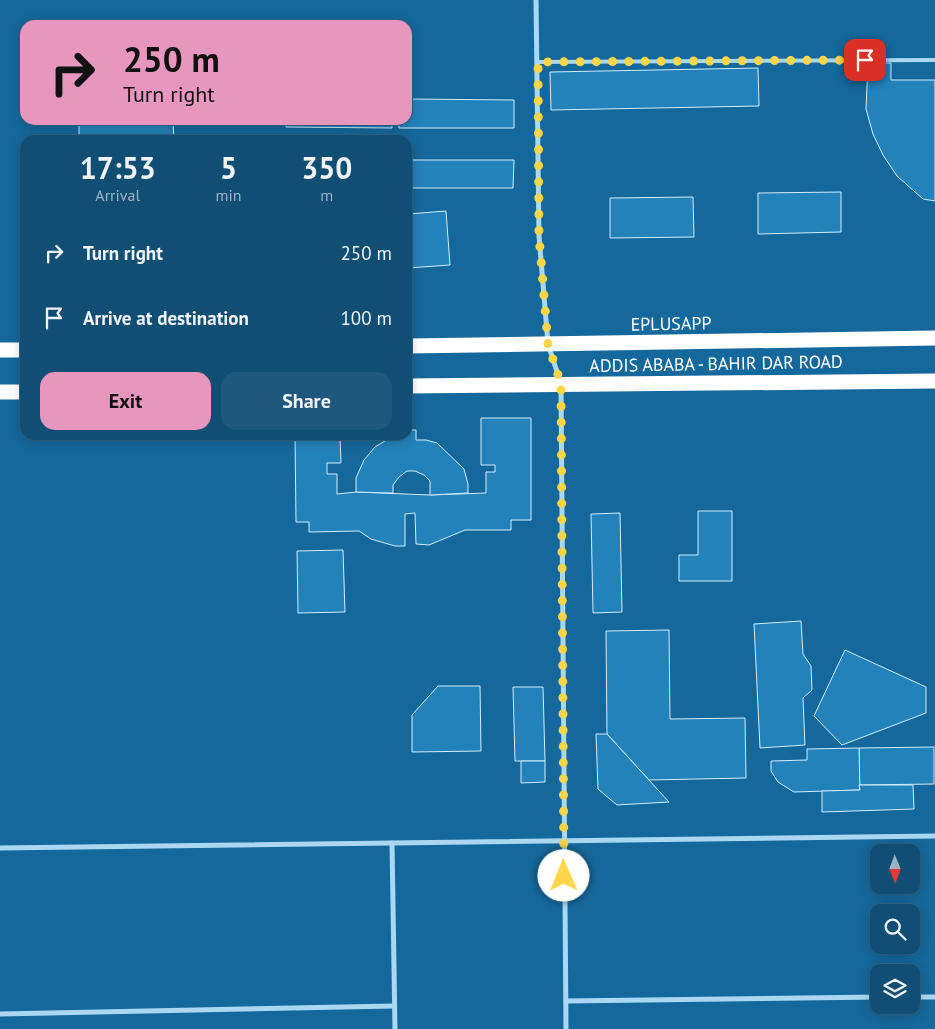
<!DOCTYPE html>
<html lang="en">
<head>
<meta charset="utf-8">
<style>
  body { margin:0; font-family:"PT Sans",sans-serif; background:#1e587c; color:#f1f3f6; height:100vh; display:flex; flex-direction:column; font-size:19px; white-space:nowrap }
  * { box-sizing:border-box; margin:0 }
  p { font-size:16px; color:#9cb4c5 }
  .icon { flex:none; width:28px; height:28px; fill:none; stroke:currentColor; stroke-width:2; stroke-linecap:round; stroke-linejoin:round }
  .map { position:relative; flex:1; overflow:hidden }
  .drawer { position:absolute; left:20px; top:135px; width:392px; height:305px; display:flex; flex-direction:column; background:#104e74; border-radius:15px; box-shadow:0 2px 12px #0003,0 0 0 1px #306586 }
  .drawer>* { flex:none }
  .top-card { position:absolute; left:20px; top:20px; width:392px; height:105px; border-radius:15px; box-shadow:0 2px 12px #0003,0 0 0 1px #306586; background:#e797bd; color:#111; overflow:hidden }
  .needle { width:32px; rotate:179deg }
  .buttons { position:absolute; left:870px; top:844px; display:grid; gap:10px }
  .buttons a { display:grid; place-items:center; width:50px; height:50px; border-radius:10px; background:#104e74; box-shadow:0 2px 12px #0003,0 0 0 1px #306586; font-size:25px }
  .pin { position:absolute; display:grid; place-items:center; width:42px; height:42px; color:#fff; margin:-21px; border-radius:10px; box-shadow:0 2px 8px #0006 }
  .me { position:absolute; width:55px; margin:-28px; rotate:359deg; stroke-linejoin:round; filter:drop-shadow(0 0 4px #0008) }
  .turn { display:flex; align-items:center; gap:18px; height:105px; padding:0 20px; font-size:22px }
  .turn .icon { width:65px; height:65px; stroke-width:2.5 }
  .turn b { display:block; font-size:35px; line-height:42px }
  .eta { display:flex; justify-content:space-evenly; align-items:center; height:85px; text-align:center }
  .eta b { font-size:30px; font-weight:800; line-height:35px }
  .primary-button { display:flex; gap:10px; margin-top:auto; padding:10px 20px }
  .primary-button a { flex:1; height:58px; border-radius:15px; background:#e797bd; color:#111; font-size:20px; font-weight:800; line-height:58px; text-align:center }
  .primary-button a+a { background:#1e587c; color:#f1f3f6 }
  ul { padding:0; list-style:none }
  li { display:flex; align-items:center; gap:15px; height:65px; padding:0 20px }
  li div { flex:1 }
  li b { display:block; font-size:19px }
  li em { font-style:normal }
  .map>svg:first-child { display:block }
  .building { fill:#2382ba; stroke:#d2edfd }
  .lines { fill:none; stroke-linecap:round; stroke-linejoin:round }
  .lane { stroke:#aad8f3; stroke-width:4 }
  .street { stroke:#aad8f3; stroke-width:5 }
  .highway { stroke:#fff; stroke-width:15 }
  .route { stroke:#ffd54a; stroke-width:9; stroke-dasharray:0 16.2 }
  .labels { text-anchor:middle; stroke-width:5; stroke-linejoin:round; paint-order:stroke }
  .street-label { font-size:18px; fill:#fff; stroke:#15689b }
</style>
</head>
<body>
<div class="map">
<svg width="935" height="1029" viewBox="0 0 935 1029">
  <rect width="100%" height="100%" fill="#15689b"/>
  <!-- building -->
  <g class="building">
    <polygon points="868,63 891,63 891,80 935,80 935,201 923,199 897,176 883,155 873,134 866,109"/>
    <polygon points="758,68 759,106 551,110 550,72"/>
    <polygon points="408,99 514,100 514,128 399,128 399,120 408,120"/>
    <polygon points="79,120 173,120 174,140 79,140"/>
    <polygon points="286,120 392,120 392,128 286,127"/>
    <polygon points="408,160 514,160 513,188 408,188"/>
    <polygon points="841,192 841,232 758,234 758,193"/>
    <polygon points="693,197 694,237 610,238 610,198"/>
    <polygon points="446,211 450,265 408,268 408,214"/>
    <polygon points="481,418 531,418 531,520 511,520 511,530 465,530 429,545 416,544 415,513 405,514 405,546 395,546 371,539 359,531 309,532 309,522 296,522 295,435 340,435 341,463 327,463 327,474 337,474 337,494 356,492 430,495 486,493 486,472 495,472 495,465 481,465"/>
    <polygon points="408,430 416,430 416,440 426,440 437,443 464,469 468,484 468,493 430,495 430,481 424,475 415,471 407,471 399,477 393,485 393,493 356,492 356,478 364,460 375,447 388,439 401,439 401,435 408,435"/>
    <polygon points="698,511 732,511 732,581 679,581 679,555 698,555"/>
    <polygon points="620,513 622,612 593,613 591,514"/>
    <polygon points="343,550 345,612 298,613 297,551"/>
    <polygon points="801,621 803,654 811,666 812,690 803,698 805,745 760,748 754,624"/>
    <polygon points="669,630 670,719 745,718 746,778 649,780 607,734 606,631"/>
    <polygon points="845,650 926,687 926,713 842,745 814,716"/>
    <polygon points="438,686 480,686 481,751 412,752 412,715"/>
    <polygon points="513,687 543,687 545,761 515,761"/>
    <polygon points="596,734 607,734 669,802 617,805 598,789"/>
    <polygon points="934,747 934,784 859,785 859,748"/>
    <polygon points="859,748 860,790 794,792 778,782 771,771 771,761 807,760 807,749"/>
    <polygon points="521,761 545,761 545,782 521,783"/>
    <polygon points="859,785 913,785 914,809 822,812 822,791 860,790"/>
  </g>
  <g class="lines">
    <!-- lane -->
    <polyline class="lane" points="538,62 935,60"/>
    <!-- street -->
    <g class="street">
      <polyline points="536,0 539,236 548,344 561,384 566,1029"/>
      <polyline points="392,843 395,1029"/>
      <polyline points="0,848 935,836"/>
      <polyline points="911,997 935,997"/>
      <polyline points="566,1001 879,997"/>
      <polyline points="0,1014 394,1006"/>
    </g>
    <!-- highway -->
    <g class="highway">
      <polyline points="408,346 935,338"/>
      <polyline points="0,350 25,350"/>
      <polyline points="408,386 935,381"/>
      <polyline points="0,392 25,392"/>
    </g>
  </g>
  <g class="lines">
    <!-- route -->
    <polyline class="route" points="564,876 561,384 548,344 539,236 538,62 865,60"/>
  </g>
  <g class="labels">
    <!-- street labels -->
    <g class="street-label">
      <text transform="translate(671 324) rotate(-1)" y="6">EPLUSAPP</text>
      <text transform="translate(716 364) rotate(-1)" y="6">ADDIS ABABA - BAHIR DAR ROAD</text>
    </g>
  </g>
</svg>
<div class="buttons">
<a><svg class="needle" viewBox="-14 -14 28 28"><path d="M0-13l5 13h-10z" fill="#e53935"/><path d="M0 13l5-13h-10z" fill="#9cb4c5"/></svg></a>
<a><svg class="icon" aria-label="search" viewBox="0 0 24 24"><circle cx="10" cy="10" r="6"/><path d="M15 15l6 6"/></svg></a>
<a><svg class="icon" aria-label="layers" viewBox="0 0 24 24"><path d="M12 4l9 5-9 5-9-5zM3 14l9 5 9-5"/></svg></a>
</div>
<div class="pin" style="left:865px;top:60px;background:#d93025"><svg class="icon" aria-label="arrive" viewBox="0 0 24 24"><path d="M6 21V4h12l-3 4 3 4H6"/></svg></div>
<svg class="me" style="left:564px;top:876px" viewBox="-20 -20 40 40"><circle r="19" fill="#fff"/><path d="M0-13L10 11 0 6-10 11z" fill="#ffd54a"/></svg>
<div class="top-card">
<div class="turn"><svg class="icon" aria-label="right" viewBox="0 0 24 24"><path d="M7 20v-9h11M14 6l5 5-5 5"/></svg><div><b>250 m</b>Turn right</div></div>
</div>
<section class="drawer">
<div class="eta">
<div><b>17:53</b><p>Arrival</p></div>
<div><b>5</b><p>min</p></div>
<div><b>350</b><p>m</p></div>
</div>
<ul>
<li><svg class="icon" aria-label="right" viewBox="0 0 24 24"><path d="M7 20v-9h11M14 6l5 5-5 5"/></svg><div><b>Turn right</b></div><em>250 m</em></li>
<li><svg class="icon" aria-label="arrive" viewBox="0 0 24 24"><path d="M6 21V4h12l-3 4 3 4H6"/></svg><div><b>Arrive at destination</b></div><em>100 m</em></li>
</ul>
<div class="primary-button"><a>Exit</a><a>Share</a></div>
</section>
</div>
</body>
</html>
